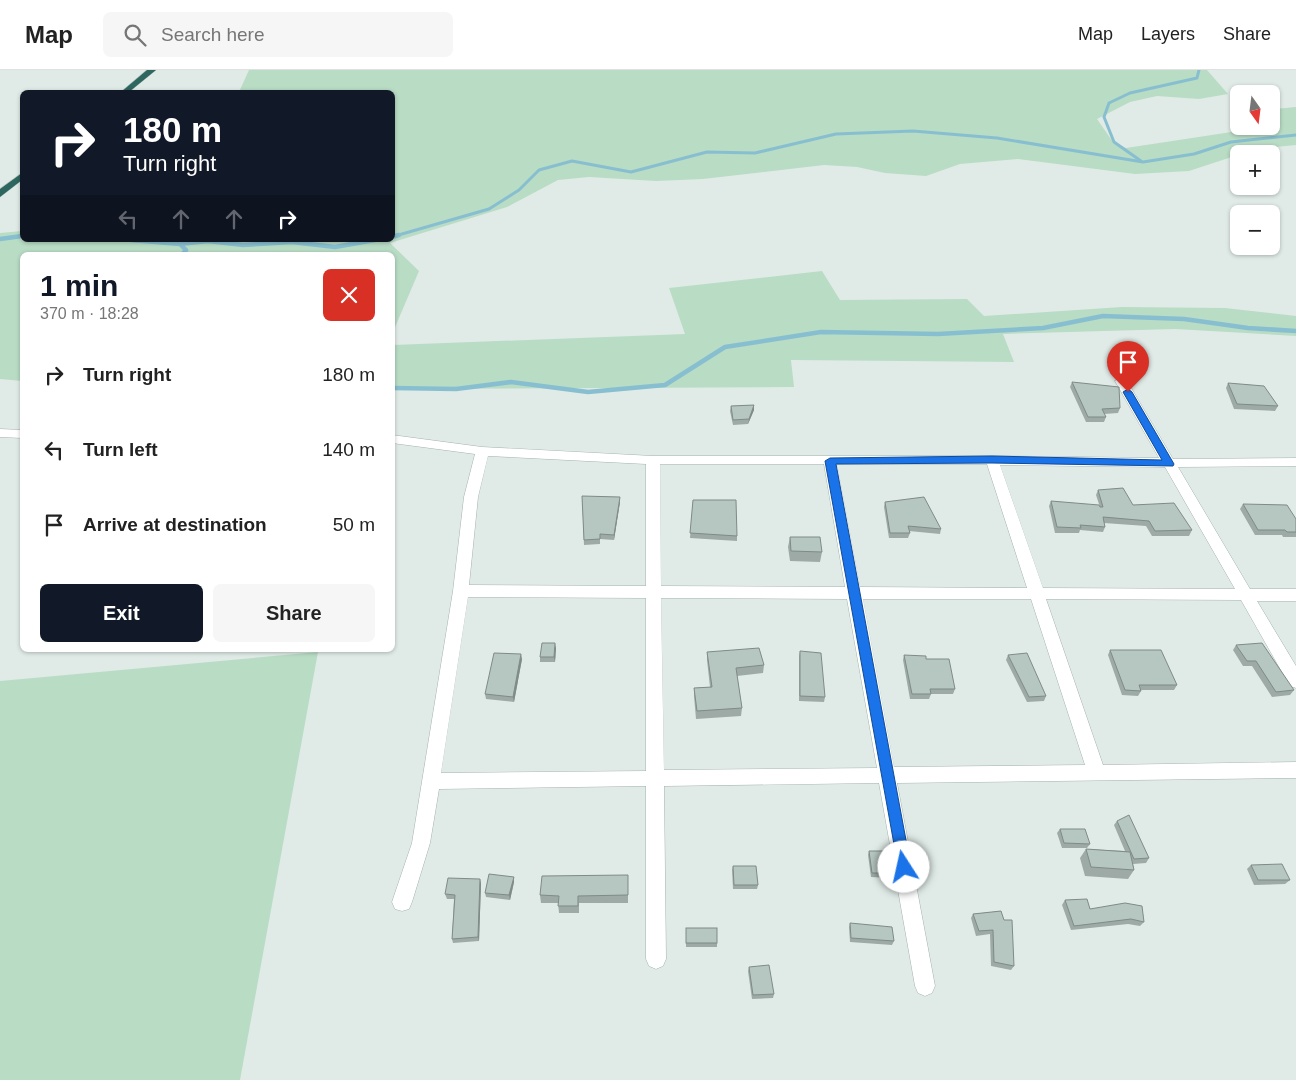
<!DOCTYPE html>
<html lang="en">
<head>
<meta charset="utf-8">
<style>
  body { margin:0; font-family:Arial,sans-serif; background:#f6f6f6; color:#222; height:100vh; display:flex; flex-direction:column; font-size:19px; white-space:nowrap }
  * { box-sizing:border-box; margin:0 }
  p { font-size:16px; color:#767676 }
  .icon { flex:none; width:28px; height:28px; fill:none; stroke:currentColor; stroke-width:2; stroke-linecap:round; stroke-linejoin:round }
  .map { position:relative; flex:1; overflow:hidden }
  .details { position:absolute; left:20px; top:182px; width:375px; height:400px; display:flex; flex-direction:column; background:#fff; border-radius:8px; box-shadow:0 1px 4px #0004 }
  .details>* { flex:none }
  .banner { position:absolute; left:20px; top:20px; width:375px; height:152px; border-radius:8px; box-shadow:0 1px 4px #0004; background:#111827; color:#fff; overflow:hidden }
  .needle { width:32px; rotate:166deg }
  .buttons { position:absolute; left:1230px; top:15px; display:grid; gap:10px }
  .buttons a { display:grid; place-items:center; width:50px; height:50px; border-radius:8px; background:#fff; box-shadow:0 1px 4px #0004; font-size:25px }
  .pin { position:absolute; display:grid; place-items:center; width:42px; height:42px; color:#fff; margin:-51px -21px; border-radius:50% 50% 50% 0; rotate:-45deg; box-shadow:0 0 5px #0007 }
  .pin .icon { rotate:45deg }
  .me { position:absolute; width:55px; margin:-28px; rotate:350deg; stroke-linejoin:round; filter:drop-shadow(0 0 4px #0008) }
  .turn { display:flex; align-items:center; gap:18px; height:105px; padding:0 20px; font-size:22px }
  .turn .icon { width:65px; height:65px; stroke-width:2.5 }
  .turn b { display:block; font-size:35px; line-height:42px }
  .lanes { display:flex; align-items:center; height:48px; padding:0 20px; background:#0003; justify-content:center; gap:25px; direction:ltr }
  .lanes .off { opacity:.35 }
  .round { display:grid; place-items:center; flex:none; width:52px; height:52px; border-radius:8px; background:#f6f6f6 }
  .head { display:flex; align-items:center; justify-content:space-between; height:85px; padding:0 20px }
  h1 { font-size:30px; font-weight:700; line-height:38px; color:#111827 }
  .cta { display:flex; gap:10px; margin-top:auto; padding:10px 20px }
  .cta a { flex:1; height:58px; border-radius:8px; background:#111827; color:#fff; font-size:20px; font-weight:700; line-height:58px; text-align:center }
  .cta a+a { background:#f6f6f6; color:#222 }
  ul { padding:0; list-style:none }
  li { display:flex; align-items:center; gap:15px; height:75px; padding:0 20px }
  li div { flex:1 }
  li b { display:block; font-size:19px }
  li em { font-style:normal }
  header { display:flex; align-items:center; gap:30px; box-sizing:border-box; height:70px; padding:0 25px; background:#fff; border-bottom:1px solid #e0e0e0 }
  header strong { font-size:24px }
  nav { display:flex; gap:28px; margin-inline-start:auto; font-size:18px }
  .search { width:350px; height:45px; background:#f6f6f6; display:flex; align-items:center; gap:12px; box-sizing:border-box; padding:0 18px; border-radius:8px; color:#767676; font-size:19px }
  .map>svg:first-child { display:block }
  .green { fill:#b9dcc5 }
  .lines { fill:none; stroke-linecap:round; stroke-linejoin:round }
  .stream-far1 { stroke:#88bfd0; stroke-width:3 }
  .stream { stroke:#88bfd0; stroke-width:4.5 }
  .minor-casing { stroke:#a3b3ae; stroke-width:1 }
  .highway-casing { stroke:#c1c8c7; stroke-width:1 }
  .minor { fill:#fff; fill-rule:evenodd }
  .highway { fill:#2d675f; fill-rule:evenodd }
  .wall { fill:#9daaa5 }
  .shaded-wall { fill:#7f8b86 }
  .building { fill:#b6c6c0; stroke:#7f8b86 }
  .route { fill:#1a73e8; stroke:#114b97 }
</style>
</head>
<body>
<header>
<strong>Map</strong>
<div class="search"><svg class="icon" aria-label="search" viewBox="0 0 24 24"><circle cx="10" cy="10" r="6"/><path d="M15 15l6 6"/></svg>Search here</div>
<nav><a>Map</a><a>Layers</a><a>Share</a></nav>
</header>
<div class="map">
<svg width="1296" height="1010" viewBox="0 0 1296 1010">
  <rect width="100%" height="100%" fill="#e0ebe7"/>
  <!-- green -->
  <g class="green">
    <polygon points="249,0 1207,0 1228,24 1199,29 1157,26 1130,32 1097,49 1113,72 1126,78 1271,56 1275,39 1296,37 1296,75 1256,79 1189,101 1135,104 1018,89 960,94 926,106 885,103 857,97 824,95 703,109 656,111 589,107 558,110 507,137 390,173 419,201 393,262 392,185 22,185 22,311 0,309 0,163 22,161 22,170 392,170 392,22 239,22"/>
    <polygon points="822,201 840,230 967,229 984,246 1122,237 1225,238 1296,246 1296,266 1175,259 1003,264 1014,292 791,290 794,317 393,319 393,275 685,264 669,218"/>
    <polygon points="318,582 240,1010 0,1010 0,611"/>
  </g>
  <g class="lines">
    <!-- stream-far1 -->
    <g class="stream-far1">
      <polyline points="1141,91 1114,72 1104,47 1109,33 1130,23 1197,8 1199,0"/>
      <polyline points="395,166 489,139 519,120 539,100 572,91 631,102 707,82 755,83 836,64 913,61 997,68 1143,92 1194,84 1231,72 1296,65"/>
    </g>
    <!-- stream -->
    <g class="stream">
      <polyline points="392,167 399,165"/>
      <polyline points="0,169 22,166"/>
      <polyline points="131,170 180,174 208,171 243,175 292,172 335,177 375,170"/>
      <polyline points="180,174 186,180 182,185"/>
      <polyline points="392,318 456,319 511,312 588,322 665,315 725,277 821,262 938,264 1043,258 1103,246 1184,249 1248,258 1296,261"/>
    </g>
    <!-- minor casing -->
    <g class="minor-casing">
      <g id="minor">
        <path d="M1121,307L1127,311L1173,389L1296,388V396L1178,397L1250,519H1296V531H1257L1296,596V618L1290,616L1241,530L1046,529L1103,695L1296,692V708L897,713L935,916L932,923L925,926L918,923L915,916L879,713L664,716L666,889L663,896L656,899L649,896L646,889V716L439,719L430,773L412,832L409,839L402,841L395,839L392,832L412,773L453,521L464,427L475,384L392,373V365L482,377L653,386H992L1159,388L1115,311ZM488,386L646,394V516L469,515L478,427ZM660,394H824L845,517L661,516ZM837,394H987L1027,518L860,517ZM1000,395L1165,397L1235,519L1043,518ZM468,527L646,528V701L441,703ZM661,528L847,529L877,698L664,700ZM863,529H1031L1085,695L894,697Z"/>
        <polygon points="0,359 22,360 22,368 0,367"/>
      </g>
    </g>
    <!-- highway casing -->
    <g class="highway-casing">
      <g id="highway">
        <polygon points="147,0 156,0 129,22 121,22"/>
        <polygon points="22,103 22,110 0,127 0,119"/>
      </g>
    </g>
    <!-- minor -->
    <use href="#minor" class="minor"/>
    <!-- highway -->
    <use href="#highway" class="highway"/>
  </g>
  <!-- wall -->
  <g class="wall">
    <polygon points="1072,312 1120,338 1118,343 1104,344 1106,347 1104,352 1086,352 1070,317"/>
    <polygon points="1228,313 1278,336 1275,341 1234,339 1226,318"/>
    <polygon points="754,335 754,340 748,354 733,355 730,341 731,336"/>
    <polygon points="1098,420 1133,435 1192,460 1189,466 1152,466 1146,456 1104,453 1105,457 1103,462 1080,460 1079,463 1055,463 1049,436 1051,431 1100,437 1096,425"/>
    <polygon points="582,426 620,432 614,470 600,469 600,474 584,475"/>
    <polygon points="693,430 737,466 737,471 690,468"/>
    <polygon points="885,432 941,459 940,464 909,461 910,463 908,468 889,468 884,437"/>
    <polygon points="1243,434 1296,449 1296,467 1283,467 1282,465 1255,465 1240,439"/>
    <polygon points="790,467 822,482 820,492 790,491 788,477"/>
    <polygon points="1236,575 1294,620 1290,625 1272,627 1252,596 1243,596 1233,580"/>
    <polygon points="556,578 555,592 540,592 540,587"/>
    <polygon points="1110,580 1177,615 1174,620 1141,620 1141,621 1138,626 1122,625 1108,585"/>
    <polygon points="800,581 825,627 824,632 799,631 799,586"/>
    <polygon points="707,582 764,595 763,603 737,606 742,638 741,646 696,649 694,626 694,618 710,617 707,590"/>
    <polygon points="904,585 926,589 955,619 953,624 931,624 929,629 910,629 903,590"/>
    <polygon points="1008,585 1046,626 1044,631 1027,632 1006,590"/>
    <polygon points="522,589 514,632 486,629 485,624"/>
    <polygon points="1117,751 1149,788 1146,793 1133,794 1134,800 1128,809 1085,806 1080,788 1086,779 1125,781 1114,755"/>
    <polygon points="1060,759 1090,774 1087,778 1062,778 1057,763"/>
    <polygon points="869,781 891,803 890,808 871,807 868,785"/>
    <polygon points="1251,795 1290,810 1285,814 1254,815 1247,799"/>
    <polygon points="733,796 758,815 757,819 733,819 732,800"/>
    <polygon points="628,805 628,833 579,833 579,843 559,843 558,833 541,833 540,825"/>
    <polygon points="514,807 514,812 510,830 486,827 485,823"/>
    <polygon points="480,809 481,814 479,871 453,873 452,869 454,829 447,829 445,824"/>
    <polygon points="1065,830 1090,839 1144,852 1140,856 1128,854 1071,860 1062,835"/>
    <polygon points="1001,841 1014,896 1011,900 991,896 990,864 976,866 971,848 973,844"/>
    <polygon points="850,853 894,871 892,875 850,872 849,857"/>
    <polygon points="686,858 717,873 717,877 686,877"/>
    <polygon points="749,897 774,924 773,928 752,929 748,901"/>
  </g>
  <!-- shaded-wall -->
  <g class="shaded-wall">
    <polygon points="754,335 754,340 748,354 749,349"/>
    <polygon points="620,427 620,432 614,470 614,465"/>
    <polygon points="555,573 556,578 555,592 554,587"/>
    <polygon points="521,584 522,589 514,632 513,627"/>
    <polygon points="514,807 514,812 510,830 509,825"/>
    <polygon points="480,809 481,814 479,871 478,867"/>
  </g>
  <!-- building -->
  <g class="building">
    <polygon points="1072,312 1119,317 1120,338 1102,339 1106,347 1088,347"/>
    <polygon points="1228,313 1264,316 1278,336 1237,334"/>
    <polygon points="754,335 749,349 733,350 731,336"/>
    <polygon points="1123,418 1133,435 1174,433 1192,460 1155,461 1149,451 1103,447 1105,457 1080,455 1081,458 1057,457 1051,431 1099,435 1100,437 1103,437 1098,420"/>
    <polygon points="582,426 620,427 614,465 600,464 600,469 584,470"/>
    <polygon points="924,427 941,459 908,456 910,463 890,463 885,432"/>
    <polygon points="693,430 736,430 737,466 690,463"/>
    <polygon points="1243,434 1287,435 1296,449 1296,462 1287,462 1285,460 1258,460"/>
    <polygon points="790,467 820,467 822,482 791,481"/>
    <polygon points="542,573 555,573 554,587 540,587"/>
    <polygon points="1262,573 1294,620 1276,622 1256,591 1247,591 1236,575"/>
    <polygon points="759,578 764,595 736,598 742,638 697,641 694,618 712,617 707,582"/>
    <polygon points="1110,580 1161,580 1177,615 1139,615 1141,621 1125,620"/>
    <polygon points="800,581 821,583 825,627 800,626"/>
    <polygon points="494,583 521,584 513,627 485,624"/>
    <polygon points="1027,583 1046,626 1029,627 1008,585"/>
    <polygon points="904,585 926,586 926,589 949,589 955,619 930,619 931,624 912,624"/>
    <polygon points="1129,745 1149,788 1134,789 1117,751"/>
    <polygon points="1060,759 1085,759 1090,774 1064,773"/>
    <polygon points="1086,779 1130,782 1134,800 1091,797"/>
    <polygon points="869,781 888,781 891,803 872,803"/>
    <polygon points="1282,794 1290,810 1258,810 1251,795"/>
    <polygon points="733,796 756,796 758,815 734,815"/>
    <polygon points="489,804 514,807 509,825 485,823"/>
    <polygon points="628,805 628,825 578,826 578,836 558,836 559,826 540,825 542,806"/>
    <polygon points="448,808 480,809 478,867 452,869 455,825 445,824"/>
    <polygon points="1087,829 1090,839 1125,833 1142,836 1144,852 1131,849 1074,856 1065,830"/>
    <polygon points="1001,841 1004,850 1012,850 1014,896 994,892 993,860 979,861 973,844"/>
    <polygon points="850,853 892,857 894,871 851,868"/>
    <rect x="686" y="858" width="31" height="15"/>
    <polygon points="769,895 774,924 753,925 749,897"/>
  </g>
  <!-- route -->
  <polygon class="route" points="1128,319 1132,322 1174,394 1173,396 992,393 836,394 911,797 909,802 904,804 899,802 825,391 830,388 992,386 1162,390 1123,322"/>
</svg>
<div class="buttons">
<a><svg class="needle" viewBox="-14 -14 28 28"><path d="M0-13l5 13h-10z" fill="#e53935"/><path d="M0 13l5-13h-10z" fill="#767676"/></svg></a>
<a>+</a>
<a>−</a>
</div>
<div class="pin" style="left:1128px;top:322px;background:#d93025"><svg class="icon" aria-label="arrive" viewBox="0 0 24 24"><path d="M6 21V4h12l-3 4 3 4H6"/></svg></div>
<svg class="me" style="left:904px;top:797px" viewBox="-20 -20 40 40"><circle r="19" fill="#fff"/><path d="M0-13L10 11 0 6-10 11z" fill="#1a73e8"/></svg>
<div class="banner">
<div class="turn"><svg class="icon" aria-label="right" viewBox="0 0 24 24"><path d="M7 20v-9h11M14 6l5 5-5 5"/></svg><div><b>180 m</b>Turn right</div></div>
<div class="lanes"><svg class="icon off" aria-label="left" viewBox="0 0 24 24"><path d="M17 20v-9H6M10 6l-5 5 5 5"/></svg><svg class="icon off" aria-label="ahead" viewBox="0 0 24 24"><path d="M12 20V5M6 11l6-6 6 6"/></svg><svg class="icon off" aria-label="ahead" viewBox="0 0 24 24"><path d="M12 20V5M6 11l6-6 6 6"/></svg><svg class="icon" aria-label="right" viewBox="0 0 24 24"><path d="M7 20v-9h11M14 6l5 5-5 5"/></svg></div>
</div>
<section class="details">
<div class="head"><div><h1>1 min</h1><p>370 m · 18:28</p></div><a class="round" style="background:#d93025;color:#fff"><svg class="icon" aria-label="close" viewBox="0 0 24 24"><path d="M6 6l12 12M18 6L6 18"/></svg></a></div>
<ul>
<li><svg class="icon" aria-label="right" viewBox="0 0 24 24"><path d="M7 20v-9h11M14 6l5 5-5 5"/></svg><div><b>Turn right</b></div><em>180 m</em></li>
<li><svg class="icon" aria-label="left" viewBox="0 0 24 24"><path d="M17 20v-9H6M10 6l-5 5 5 5"/></svg><div><b>Turn left</b></div><em>140 m</em></li>
<li><svg class="icon" aria-label="arrive" viewBox="0 0 24 24"><path d="M6 21V4h12l-3 4 3 4H6"/></svg><div><b>Arrive at destination</b></div><em>50 m</em></li>
</ul>
<div class="cta"><a>Exit</a><a>Share</a></div>
</section>
</div>
</body>
</html>
